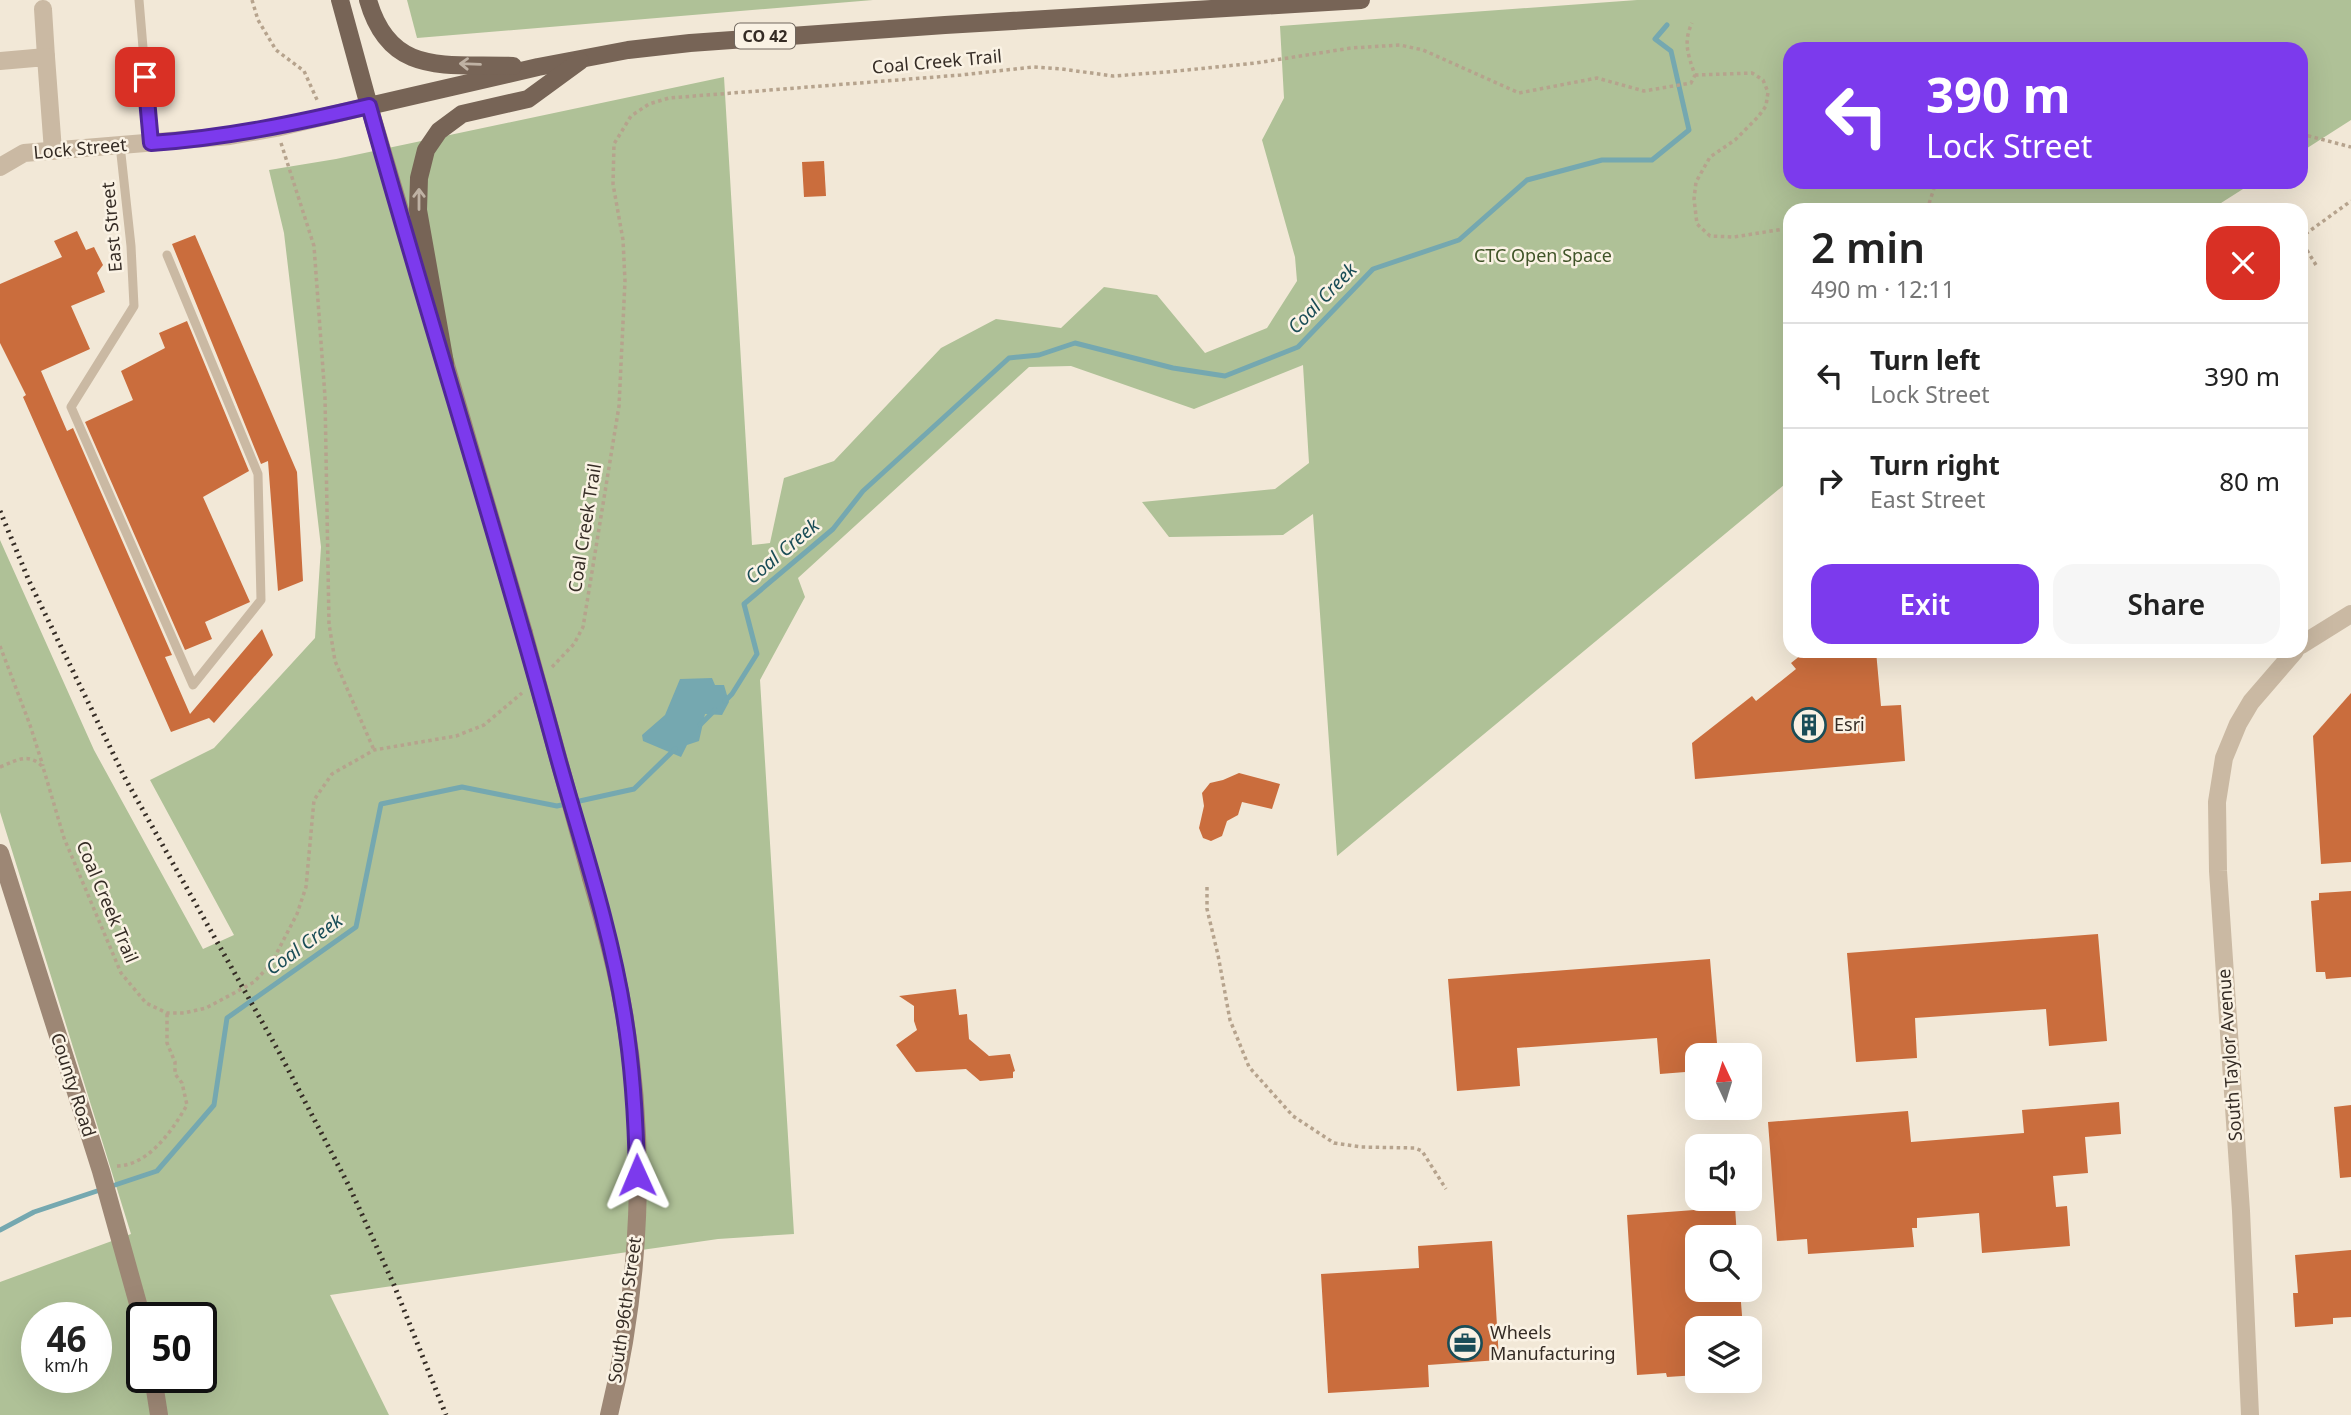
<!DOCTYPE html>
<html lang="en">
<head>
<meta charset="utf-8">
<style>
  body { margin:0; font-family:"Noto Sans",sans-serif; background:#f6f6f6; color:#222; height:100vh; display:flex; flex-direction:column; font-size:26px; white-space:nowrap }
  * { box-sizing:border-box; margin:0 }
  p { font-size:23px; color:#767676 }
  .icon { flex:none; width:38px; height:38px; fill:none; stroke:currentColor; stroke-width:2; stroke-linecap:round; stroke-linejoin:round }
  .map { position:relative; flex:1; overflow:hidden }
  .side { position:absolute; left:1783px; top:203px; width:525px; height:455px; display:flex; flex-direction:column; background:#fff; border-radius:21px; box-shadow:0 7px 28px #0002 }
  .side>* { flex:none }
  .banner { position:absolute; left:1783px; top:42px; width:525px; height:147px; border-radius:21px; box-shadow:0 7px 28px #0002; background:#7c3aed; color:#fff; overflow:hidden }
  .needle { width:46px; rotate:356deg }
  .fabs { position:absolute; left:1685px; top:1043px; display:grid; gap:14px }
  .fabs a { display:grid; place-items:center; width:77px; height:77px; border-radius:14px; background:#fff; box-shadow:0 7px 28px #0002; font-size:35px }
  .speed { position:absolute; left:21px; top:1302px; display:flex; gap:14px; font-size:35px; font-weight:700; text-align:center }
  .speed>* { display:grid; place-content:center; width:91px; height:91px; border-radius:50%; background:#fff; box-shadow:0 7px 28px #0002; line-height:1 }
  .speed small { font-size:18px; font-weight:400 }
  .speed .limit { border:4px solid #111; border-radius:10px; background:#fff; color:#111 }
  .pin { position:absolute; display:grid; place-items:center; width:60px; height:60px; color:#fff; margin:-30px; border-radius:14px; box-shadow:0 4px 10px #0006 }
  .me { position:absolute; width:77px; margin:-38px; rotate:359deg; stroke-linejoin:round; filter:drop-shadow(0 0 5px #0008) }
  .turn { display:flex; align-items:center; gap:24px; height:147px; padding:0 28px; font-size:32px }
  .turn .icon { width:91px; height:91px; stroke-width:2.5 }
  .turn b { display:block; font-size:49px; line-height:60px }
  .round { display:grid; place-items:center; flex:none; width:74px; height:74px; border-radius:21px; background:#f6f6f6 }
  .summary { display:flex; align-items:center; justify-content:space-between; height:119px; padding:0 28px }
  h1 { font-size:42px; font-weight:600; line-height:52px }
  .primary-button { display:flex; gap:14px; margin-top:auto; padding:14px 28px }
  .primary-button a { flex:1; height:80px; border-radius:21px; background:#7c3aed; color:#fff; font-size:28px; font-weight:600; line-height:80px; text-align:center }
  .primary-button a+a { background:#f6f6f6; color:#222 }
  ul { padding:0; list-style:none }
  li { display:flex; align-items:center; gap:21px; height:105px; padding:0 28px; border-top:2px solid #e0e0e0 }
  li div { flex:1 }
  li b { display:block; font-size:26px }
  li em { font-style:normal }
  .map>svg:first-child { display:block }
  .green { fill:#afc197; fill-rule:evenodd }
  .water { fill:#75a8b0 }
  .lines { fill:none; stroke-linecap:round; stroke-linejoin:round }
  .stream { stroke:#75a8b0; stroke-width:5 }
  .building { fill:#ca6d3d }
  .path { stroke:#b6a38d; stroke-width:3.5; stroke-dasharray:3.5 3.5; stroke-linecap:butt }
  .lane { stroke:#cab9a3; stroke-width:9 }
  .street { stroke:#cab9a3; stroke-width:18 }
  .secondary { stroke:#9d8775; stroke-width:18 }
  .primary { stroke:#776456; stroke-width:18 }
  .rail { stroke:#352c25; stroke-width:5; stroke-dasharray:2 5; stroke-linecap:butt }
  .secondary-bridge { stroke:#9d8775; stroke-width:18 }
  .oneway { stroke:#bfb2a4 }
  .route-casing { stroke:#51269a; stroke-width:18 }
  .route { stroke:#7c3aed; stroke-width:12 }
  .labels { text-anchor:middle; stroke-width:5; stroke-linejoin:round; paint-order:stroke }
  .shield { fill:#faf2e4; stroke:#70675e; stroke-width:2 }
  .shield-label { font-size:16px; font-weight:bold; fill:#352c25 }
  .street-label { font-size:18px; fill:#352c25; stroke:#faf2e4 }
  .park-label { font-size:18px; fill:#405428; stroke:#faf2e4 }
  .poi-label { font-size:18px; fill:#352c25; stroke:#faf2e4; text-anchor:start }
  .water-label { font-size:19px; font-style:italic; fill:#1a4d57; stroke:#faf2e4 }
</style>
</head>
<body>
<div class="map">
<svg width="2351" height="1415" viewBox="0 0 2351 1415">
  <rect width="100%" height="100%" fill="#f2e8d7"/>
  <!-- green -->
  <g class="green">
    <polygon points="407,0 873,0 417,38"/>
    <path d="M1637,0H2351V120L2301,152V49H1790V182H2254L2210,210H1790V480L1337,856L1313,514L1283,535L1169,537L1142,502L1275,489L1309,463L1303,365L1194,409L1071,366L1029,367L798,578L805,597L760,680L794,1234L718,1239L330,1295L389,1415H0V1282L131,1234L0,812V540L94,750L203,949L234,935L150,780L214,748L315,638L321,547L284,233L269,170L336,159L724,77L752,545L770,543L784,478L834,461L941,348L996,319L1061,328L1104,287L1157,295L1205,353L1267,328L1297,281L1295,257L1262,140L1284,98L1280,26ZM37,1318H96V1377H37ZM142,1318H201V1377H142Z"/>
  </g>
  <!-- water -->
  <polygon class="water" points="712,678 715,685 724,685 729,702 722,715 705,714 699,741 687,745 681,757 643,741 642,735 665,715 680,679"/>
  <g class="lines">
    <!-- stream -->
    <g class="stream">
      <polyline points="725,701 732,694 757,654 744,604 833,529 863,491 1009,358 1039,355 1075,343 1173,368 1225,376 1298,347 1373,269 1459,240 1527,180 1602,160 1652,160 1689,130 1671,51 1655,39 1667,25"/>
      <polyline points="700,725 715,710"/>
      <polyline points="0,1230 34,1212 157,1171 214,1105 227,1018 356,927 381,804 462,787 557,806 634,789 675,749"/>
    </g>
  </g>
  <!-- building -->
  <g class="building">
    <polygon points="824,161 826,196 804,197 802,162"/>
    <polygon points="77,231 86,250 94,247 103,265 97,273 105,292 71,306 90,349 41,371 67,431 73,428 172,655 165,657 190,714 262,629 273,655 214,723 209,718 171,732 23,397 26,395 0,343 0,284 62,257 54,241"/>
    <polygon points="195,235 297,472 303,581 278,591 268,461 261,464 172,244"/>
    <polygon points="187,321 249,471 203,497 250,602 205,622 212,639 185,650 85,422 133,400 121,371 165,348 159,333"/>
    <polygon points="1806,651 1876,651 1881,706 1901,705 1905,761 1695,779 1692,743 1752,696 1756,701 1796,669 1791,663"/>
    <polygon points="2351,693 2351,862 2321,864 2313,736"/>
    <polygon points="1239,773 1280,784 1272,809 1242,802 1238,815 1227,821 1222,836 1211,841 1203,838 1199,828 1204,806 1202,793 1210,783 1223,780"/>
    <polygon points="2351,891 2351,977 2326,979 2325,972 2316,972 2311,901 2319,900 2319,893"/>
    <polygon points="2098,934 2107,1041 2049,1046 2046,1009 1915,1018 1917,1058 1856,1062 1847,953"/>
    <polygon points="1710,959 1718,1055 1698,1055 1698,1071 1660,1074 1657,1038 1517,1048 1520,1086 1457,1091 1448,979"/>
    <polygon points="956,989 959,1015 967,1014 969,1039 989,1056 1010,1054 1015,1071 1013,1072 1013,1078 980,1081 966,1069 916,1072 896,1045 917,1030 914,1021 914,1006 899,996"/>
    <polygon points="2119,1102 2121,1134 2085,1137 2088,1173 2053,1176 2056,1207 2067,1206 2070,1246 1982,1253 1979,1213 1917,1218 1917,1228 1912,1228 1914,1247 1808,1254 1807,1239 1777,1241 1768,1122 1908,1111 1911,1142 2024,1133 2022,1110"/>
    <polygon points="2351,1105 2351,1177 2340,1178 2334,1107"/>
    <polygon points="1735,1207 1737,1237 1698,1237 1698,1290 1740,1290 1743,1328 1698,1328 1698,1375 1667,1377 1666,1373 1637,1375 1627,1215"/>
    <polygon points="1492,1241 1499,1360 1428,1365 1429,1387 1328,1393 1321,1274 1419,1268 1418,1246"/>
    <polygon points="2351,1250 2351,1317 2333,1318 2333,1324 2295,1327 2293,1293 2298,1293 2295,1255"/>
  </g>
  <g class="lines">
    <!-- path -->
    <g class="path">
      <polyline points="252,0 258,20 276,50 304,71 318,102"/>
      <polyline points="1695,75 1752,73 1763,80 1768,92 1766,106 1758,117 1735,140 1710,157 1696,182 1694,199 1697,224 1710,236 1734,237 1790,228"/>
      <polyline points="2301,134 2351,147"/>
      <polyline points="281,143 314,246 325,397 329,624 335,661 374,750"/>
      <polyline points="1927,210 1936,182"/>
      <polyline points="2316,265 2305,247 2304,235 2351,201"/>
      <polyline points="0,646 30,725 43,766"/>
      <path d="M552,667L574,644L583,627L619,406L625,281L623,240L613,184L614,144L631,116L649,104L669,98L961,75L1033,67L1062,69L1113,76L1167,72L1256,63L1351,48L1400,45L1423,50L1519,93L1597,78L1644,91L1691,83L1695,75C1688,55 1683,42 1692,23"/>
      <path d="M0,767C18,760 28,752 43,767L64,838L121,973L146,1003L167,1013H184L206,1008L236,992L254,982L271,964L297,914L306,887L314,800L332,774L374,750L456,736L484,725L522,693"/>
      <polyline points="1207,887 1207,909 1218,955 1230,1020 1249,1067 1293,1116 1334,1143 1361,1147 1415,1148 1422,1151 1446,1189"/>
      <path d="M117,1166C149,1165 172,1131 187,1105L182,1083L175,1074V1062L167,1043V1013"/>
    </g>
    <!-- lane -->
    <g class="lane">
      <polyline points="139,0 151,143"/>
      <polyline points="120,145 131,246 134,306 71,407 193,685 261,600 258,474 167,255"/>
    </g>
    <!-- street -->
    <g class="street">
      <polyline points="43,9 46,57"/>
      <polyline points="0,61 46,57 53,151"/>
      <polyline points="0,167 24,153 230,136 276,128 369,106"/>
      <polyline points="2301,645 2351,614"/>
      <polyline points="2250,1415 2241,1211 2218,871 2217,802 2224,758 2238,724 2251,702 2295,651"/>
    </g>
    <!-- secondary -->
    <g class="secondary">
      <polyline points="369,106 430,311"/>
      <polyline points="441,348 524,633"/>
      <polyline points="0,853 101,1171 142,1318"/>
      <path d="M591,878C604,923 616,967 624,1013C647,1146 641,1284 609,1415"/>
      <polyline points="153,1377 159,1415"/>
    </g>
    <!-- primary -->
    <g class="primary">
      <polyline points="340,0 369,106 538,67 628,50 690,43 945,25 1361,0"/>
      <path d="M368,0C390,78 447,63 513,66"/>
      <polyline points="445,363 418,210 419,178 426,150 439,131 462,114 528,99 580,61"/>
    </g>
    <!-- rail -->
    <polyline class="rail" points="0,511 30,583 126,780 279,1052 349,1186 394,1285 446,1415"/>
    <!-- secondary-bridge -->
    <polyline class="secondary-bridge" points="524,633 591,878"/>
  </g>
  <!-- one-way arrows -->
  <defs><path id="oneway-shaft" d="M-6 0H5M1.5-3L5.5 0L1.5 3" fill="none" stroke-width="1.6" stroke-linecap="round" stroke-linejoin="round" transform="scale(1.75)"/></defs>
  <g class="oneway">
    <use href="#oneway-shaft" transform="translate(470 64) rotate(-178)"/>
    <use href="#oneway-shaft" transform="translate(419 199) rotate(-90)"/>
  </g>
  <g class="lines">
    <!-- route casing -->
    <g class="route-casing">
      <path id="route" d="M145,77L151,143C225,138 297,123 369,106C429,322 498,535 556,751C580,838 610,925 624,1014C633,1068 636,1121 637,1175"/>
    </g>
    <!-- route -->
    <use href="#route" class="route"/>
  </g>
  <!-- icons -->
  <defs>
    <g id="building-ring" transform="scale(1.75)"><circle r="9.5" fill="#faf2e4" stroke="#1a4d57" stroke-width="1.5"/><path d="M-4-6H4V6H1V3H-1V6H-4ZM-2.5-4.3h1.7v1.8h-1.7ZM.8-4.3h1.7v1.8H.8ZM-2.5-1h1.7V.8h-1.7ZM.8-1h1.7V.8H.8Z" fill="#1a4d57"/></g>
    <g id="office-ring" transform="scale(1.75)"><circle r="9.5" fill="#faf2e4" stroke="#1a4d57" stroke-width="1.5"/><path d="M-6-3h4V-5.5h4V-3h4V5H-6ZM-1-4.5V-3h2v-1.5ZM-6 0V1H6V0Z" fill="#1a4d57"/></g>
  </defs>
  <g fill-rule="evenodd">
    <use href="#building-ring" x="1809" y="725"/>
    <use href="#office-ring" x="1465" y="1343"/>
  </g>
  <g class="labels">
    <!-- shield labels -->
    <rect class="shield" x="735" y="23.5" width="60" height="25" rx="5"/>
    <g class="shield-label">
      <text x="765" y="42">CO 42</text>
    </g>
    <!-- street labels -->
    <g class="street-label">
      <text transform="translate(937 62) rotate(-5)" y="6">Coal Creek Trail</text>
      <text transform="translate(80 149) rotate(-5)" y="6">Lock Street</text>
      <text transform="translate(112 227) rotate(-95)" y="6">East Street</text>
      <text transform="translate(585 528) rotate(-81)" y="6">Coal Creek Trail</text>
      <text transform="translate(107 902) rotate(67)" y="6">Coal Creek Trail</text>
      <text transform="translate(2230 1055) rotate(-94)" y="6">South Taylor Avenue</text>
      <text transform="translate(73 1085) rotate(72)" y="6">County Road</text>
      <text transform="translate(625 1310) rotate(-82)" y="6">South 96th Street</text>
    </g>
    <!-- park labels -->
    <g class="park-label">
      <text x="1543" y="262">CTC Open Space</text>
    </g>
    <!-- poi labels -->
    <g class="poi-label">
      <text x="1834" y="731">Esri</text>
      <text x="1490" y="1339">Wheels<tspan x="1490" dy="21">Manufacturing</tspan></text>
    </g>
    <!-- water labels -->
    <g class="water-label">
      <text transform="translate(1322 298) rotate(-46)" y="7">Coal Creek</text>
      <text transform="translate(782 551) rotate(-40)" y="7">Coal Creek</text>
      <text transform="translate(304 944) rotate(-36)" y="7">Coal Creek</text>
    </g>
  </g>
</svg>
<div class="fabs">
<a><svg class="needle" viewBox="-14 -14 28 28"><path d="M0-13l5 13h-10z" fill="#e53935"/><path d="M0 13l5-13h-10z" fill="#767676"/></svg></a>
<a><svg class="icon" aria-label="sound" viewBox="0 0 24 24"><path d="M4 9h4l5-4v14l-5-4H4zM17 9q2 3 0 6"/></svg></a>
<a><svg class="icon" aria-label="search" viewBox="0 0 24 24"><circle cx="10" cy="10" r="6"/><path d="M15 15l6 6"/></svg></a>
<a><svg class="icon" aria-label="layers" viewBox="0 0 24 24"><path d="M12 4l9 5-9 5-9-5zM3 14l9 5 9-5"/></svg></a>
</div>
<div class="speed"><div>46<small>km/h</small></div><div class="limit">50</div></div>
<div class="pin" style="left:145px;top:77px;background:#d93025"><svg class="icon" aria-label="arrive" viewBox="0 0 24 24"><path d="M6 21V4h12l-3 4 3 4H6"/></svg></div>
<svg class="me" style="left:637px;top:1175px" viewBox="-20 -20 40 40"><path d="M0-17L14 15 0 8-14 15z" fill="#7c3aed" stroke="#fff" stroke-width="4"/></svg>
<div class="banner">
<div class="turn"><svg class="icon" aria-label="left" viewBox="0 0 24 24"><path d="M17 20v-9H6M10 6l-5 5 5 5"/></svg><div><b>390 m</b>Lock Street</div></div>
</div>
<section class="side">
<div class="summary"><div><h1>2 min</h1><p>490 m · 12:11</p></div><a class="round" style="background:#d93025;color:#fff"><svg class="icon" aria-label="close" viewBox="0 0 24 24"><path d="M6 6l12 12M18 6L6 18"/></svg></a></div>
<ul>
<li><svg class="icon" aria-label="left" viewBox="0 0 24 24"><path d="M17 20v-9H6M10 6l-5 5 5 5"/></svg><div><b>Turn left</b><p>Lock Street</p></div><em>390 m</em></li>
<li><svg class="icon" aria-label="right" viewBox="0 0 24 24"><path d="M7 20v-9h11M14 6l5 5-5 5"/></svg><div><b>Turn right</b><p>East Street</p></div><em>80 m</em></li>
</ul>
<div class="primary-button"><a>Exit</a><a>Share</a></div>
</section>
</div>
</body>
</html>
